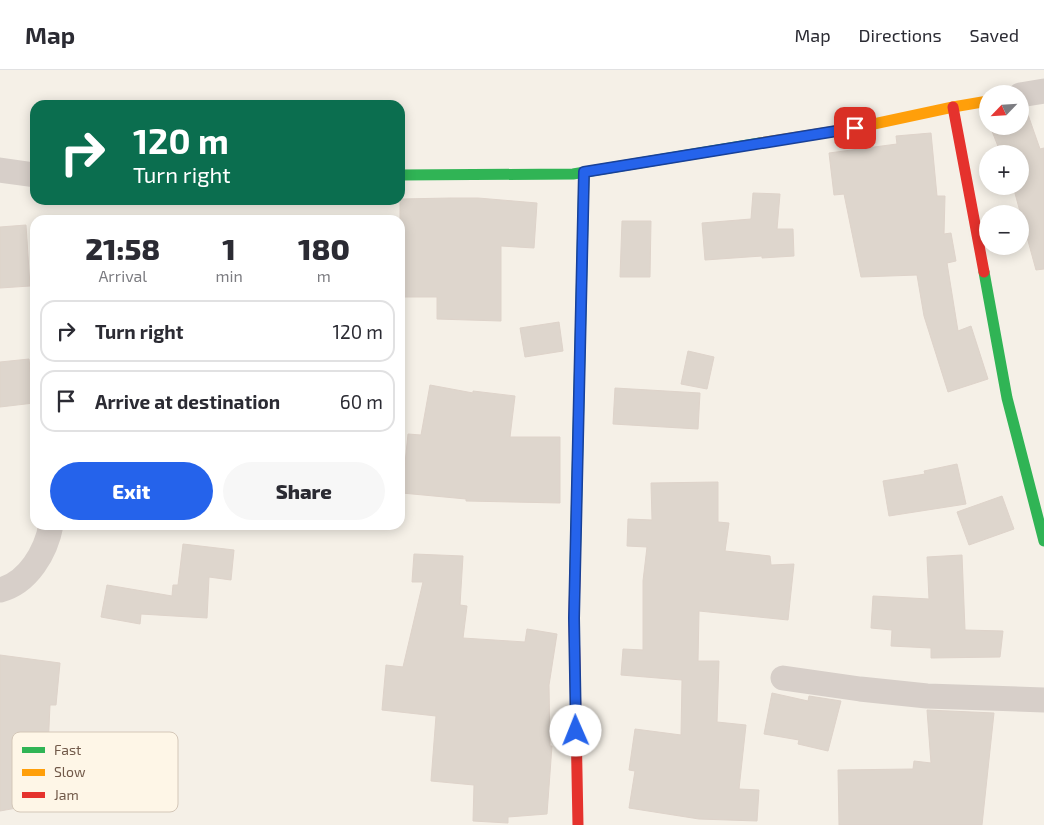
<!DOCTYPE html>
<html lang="en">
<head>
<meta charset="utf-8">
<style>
  body { margin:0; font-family:"Exo 2",sans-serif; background:#f7f7f7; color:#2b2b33; height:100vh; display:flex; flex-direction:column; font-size:19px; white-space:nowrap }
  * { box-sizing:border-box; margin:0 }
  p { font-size:16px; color:#7c7c81 }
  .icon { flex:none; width:28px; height:28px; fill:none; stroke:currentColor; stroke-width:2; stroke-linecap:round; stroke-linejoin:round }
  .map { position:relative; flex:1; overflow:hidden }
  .panel { position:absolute; left:30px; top:145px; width:375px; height:315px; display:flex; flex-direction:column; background:#fff; border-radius:15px; box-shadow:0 2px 12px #0003 }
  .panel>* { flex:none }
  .banner { position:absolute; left:30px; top:30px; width:375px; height:105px; border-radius:15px; box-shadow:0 2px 12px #0003; background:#0b6e4f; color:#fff; overflow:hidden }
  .needle { width:32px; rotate:245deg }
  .tools { position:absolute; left:979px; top:15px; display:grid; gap:10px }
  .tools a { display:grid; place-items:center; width:50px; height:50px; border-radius:50%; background:#fff; box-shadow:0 2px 12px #0003; font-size:25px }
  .pin { position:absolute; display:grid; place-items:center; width:42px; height:42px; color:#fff; margin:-21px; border-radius:10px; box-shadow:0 2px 8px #0006 }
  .me { position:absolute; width:55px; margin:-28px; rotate:359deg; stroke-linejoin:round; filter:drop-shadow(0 0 4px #0008) }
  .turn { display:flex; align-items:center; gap:18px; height:105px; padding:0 20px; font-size:22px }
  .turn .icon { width:65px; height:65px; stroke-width:2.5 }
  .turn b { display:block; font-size:35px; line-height:42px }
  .eta { display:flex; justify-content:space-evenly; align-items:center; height:85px; text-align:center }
  .eta b { font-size:30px; font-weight:800; line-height:35px }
  .primary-button { display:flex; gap:10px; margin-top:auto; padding:10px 20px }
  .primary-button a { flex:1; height:58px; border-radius:30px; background:#2563eb; color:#fff; font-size:20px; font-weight:800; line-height:58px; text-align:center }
  .primary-button a+a { background:#f7f7f7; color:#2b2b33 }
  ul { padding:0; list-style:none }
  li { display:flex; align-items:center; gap:15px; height:62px; margin:0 10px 8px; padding:0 10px; border:2px solid #e1e1e2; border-radius:15px }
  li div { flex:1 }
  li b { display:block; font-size:19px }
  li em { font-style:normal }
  header { display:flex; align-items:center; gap:30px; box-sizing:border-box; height:70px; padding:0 25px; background:#fff; border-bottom:1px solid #e1e1e2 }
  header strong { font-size:24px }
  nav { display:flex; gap:28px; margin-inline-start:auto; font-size:18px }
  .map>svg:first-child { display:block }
  .building { fill:#ded6cd; stroke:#ded3ca }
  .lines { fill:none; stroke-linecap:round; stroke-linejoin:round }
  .street { stroke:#d7cfc9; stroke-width:25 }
  .fast { stroke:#30b455; stroke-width:11 }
  .slow { stroke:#ff9f0a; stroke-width:11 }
  .jam { stroke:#e5322d; stroke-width:11 }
  .route-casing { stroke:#184099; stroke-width:12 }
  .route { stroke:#2563eb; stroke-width:9 }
  .key { fill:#fef6e7; stroke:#d4c7b8; stroke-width:1 }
  .key-label { font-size:14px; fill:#715949 }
</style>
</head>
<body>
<header>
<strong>Map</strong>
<nav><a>Map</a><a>Directions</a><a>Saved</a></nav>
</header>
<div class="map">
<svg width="1044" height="755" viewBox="0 0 1044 755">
  <rect width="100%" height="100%" fill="#f5f0e7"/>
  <!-- building -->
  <g class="building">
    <polygon points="1020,39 1026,39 1040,79 1044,78 1044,199 1036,200 1013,116 1020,116 1020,84 1001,84 990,56 1020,56"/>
    <polygon points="931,63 937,126 945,126 944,164 951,163 956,191 947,193 958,261 971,256 988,309 948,322 924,246 917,205 861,207 844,124 834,125 829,83 897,74 896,66"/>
    <polygon points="753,123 780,124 777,159 793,159 794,186 762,188 762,186 705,190 702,153 751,149"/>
    <polygon points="451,128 478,128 537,133 534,178 501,176 501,251 437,249 437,227 401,227 402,170 400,170 400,129"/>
    <polygon points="622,151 651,151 650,207 620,207"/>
    <polygon points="26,155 30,216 0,218 0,157"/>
    <polygon points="559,252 563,281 525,287 520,258"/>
    <polygon points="688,281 714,287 707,319 681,314"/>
    <polygon points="29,289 34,333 0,337 0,292"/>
    <polygon points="430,315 473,323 473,321 515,326 510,367 560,367 560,433 466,431 466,429 402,423 408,364 421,365"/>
    <polygon points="615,318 700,323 698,359 613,354"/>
    <polygon points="957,394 966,434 889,446 883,411 925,404 924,401"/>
    <polygon points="718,412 718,452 729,453 725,481 770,486 771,495 794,494 788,550 699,541 698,591 719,591 717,652 746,655 739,719 759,720 757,751 699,749 629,738 635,701 629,700 635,659 681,665 682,610 621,605 623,579 643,580 643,511 647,477 627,476 628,449 652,450 651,413"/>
    <polygon points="1002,426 1014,459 969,475 957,442"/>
    <polygon points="183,474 234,480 231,510 209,507 207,548 141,544 140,554 101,547 107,515 172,526 173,515 178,515"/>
    <polygon points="414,484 463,486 460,535 467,536 463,568 525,572 527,559 557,564 549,615 550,676 552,676 547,744 508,747 508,753 473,751 474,715 431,711 436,646 382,640 386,595 403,597 423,512 412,512"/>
    <polygon points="962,485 965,560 1003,561 1000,587 931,588 931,578 891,576 892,560 871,558 873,526 929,529 927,487"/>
    <polygon points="0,585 60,593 56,635 50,635 48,679 39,678 50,732 0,741"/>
    <polygon points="772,623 808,631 809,626 841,631 828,681 798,674 799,670 764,664"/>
    <polygon points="927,640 994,643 982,755 839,755 838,700 913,699 914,691 931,693"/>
  </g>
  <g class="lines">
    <!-- street -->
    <g class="street">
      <polyline points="1020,25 1044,21"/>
      <polyline points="0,100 35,105"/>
      <path d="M0,520C28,513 46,482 51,455"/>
      <polyline points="783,608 860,619 927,626 1044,630"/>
    </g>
    <!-- fast -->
    <g class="fast">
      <polyline points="400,105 573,104 760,73"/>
      <polyline points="984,202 1007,328 1044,471"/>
      <polyline points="575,501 584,102"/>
    </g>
    <!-- slow -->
    <polyline class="slow" points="760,73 855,58 953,37 988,31"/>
    <!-- jam -->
    <g class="jam">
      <polyline points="953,37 984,202"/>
      <polyline points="575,501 574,548 578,755"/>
    </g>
  </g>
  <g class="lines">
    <!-- route casing -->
    <g class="route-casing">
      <polyline id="route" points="576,661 574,548 584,102 855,58"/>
    </g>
    <!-- route -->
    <use href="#route" class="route"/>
  </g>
  <!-- legend -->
  <rect x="12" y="662" width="166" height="80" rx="8" class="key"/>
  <rect x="22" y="677" width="23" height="6" fill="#30b455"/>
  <rect x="22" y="699" width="23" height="7" fill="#ff9f0a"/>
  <rect x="22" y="722" width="23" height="6" fill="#e5322d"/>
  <g class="key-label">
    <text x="54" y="685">Fast</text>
    <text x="54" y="707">Slow</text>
    <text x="54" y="730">Jam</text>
  </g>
</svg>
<div class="tools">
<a><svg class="needle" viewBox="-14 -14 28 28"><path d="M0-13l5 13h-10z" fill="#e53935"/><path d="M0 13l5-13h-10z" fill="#7c7c81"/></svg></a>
<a>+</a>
<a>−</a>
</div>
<div class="pin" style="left:855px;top:58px;background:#d93025"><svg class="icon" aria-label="arrive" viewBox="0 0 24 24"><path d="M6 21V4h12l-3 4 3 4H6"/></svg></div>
<svg class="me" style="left:576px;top:661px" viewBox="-20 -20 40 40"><circle r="19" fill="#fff"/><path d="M0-13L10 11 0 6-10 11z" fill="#2563eb"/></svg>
<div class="banner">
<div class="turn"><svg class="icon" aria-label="right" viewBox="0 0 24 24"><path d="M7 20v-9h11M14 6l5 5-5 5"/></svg><div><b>120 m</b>Turn right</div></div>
</div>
<section class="panel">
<div class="eta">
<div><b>21:58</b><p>Arrival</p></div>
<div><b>1</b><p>min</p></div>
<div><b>180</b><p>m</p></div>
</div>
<ul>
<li><svg class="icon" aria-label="right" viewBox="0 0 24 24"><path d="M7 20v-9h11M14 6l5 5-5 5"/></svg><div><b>Turn right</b></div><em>120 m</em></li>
<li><svg class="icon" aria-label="arrive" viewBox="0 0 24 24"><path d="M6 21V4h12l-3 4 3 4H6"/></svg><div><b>Arrive at destination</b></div><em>60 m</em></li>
</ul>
<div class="primary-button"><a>Exit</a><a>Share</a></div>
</section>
</div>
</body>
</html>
